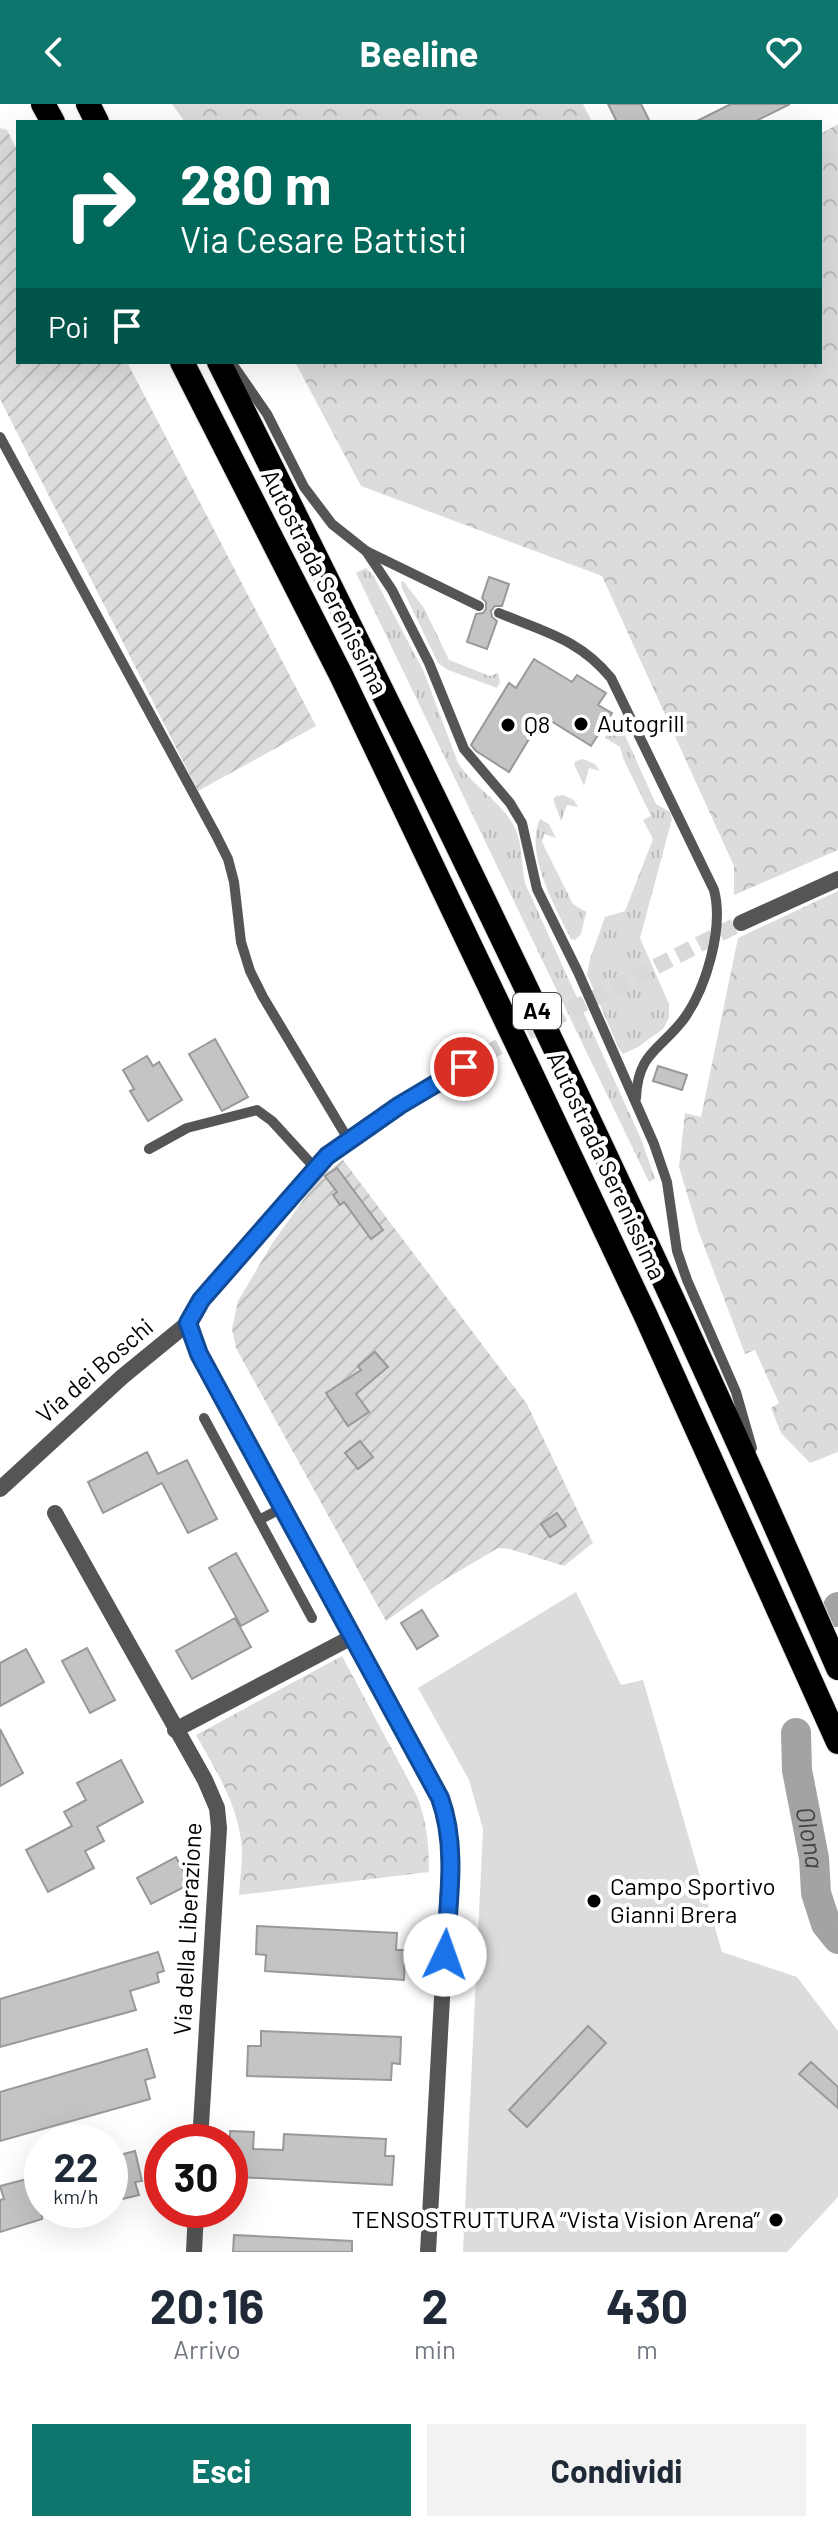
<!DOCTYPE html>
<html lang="it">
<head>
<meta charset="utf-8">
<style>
  body { margin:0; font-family:Barlow,sans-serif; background:#f2f2f3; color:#1f2937; height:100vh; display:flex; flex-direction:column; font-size:30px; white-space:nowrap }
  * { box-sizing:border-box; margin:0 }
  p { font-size:26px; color:#747a83 }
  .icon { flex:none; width:44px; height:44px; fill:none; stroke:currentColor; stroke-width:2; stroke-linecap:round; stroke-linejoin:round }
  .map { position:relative; height:2148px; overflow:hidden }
  .details { display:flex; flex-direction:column; background:#fff; flex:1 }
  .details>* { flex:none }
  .top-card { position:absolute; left:16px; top:16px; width:806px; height:244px; border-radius:0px; box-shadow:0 8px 32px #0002; background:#00695c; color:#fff; overflow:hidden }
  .speed { position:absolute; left:24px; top:2020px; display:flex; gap:16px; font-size:40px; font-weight:700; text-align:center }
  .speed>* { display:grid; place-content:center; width:104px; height:104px; border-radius:50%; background:#fff; box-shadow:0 8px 32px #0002; line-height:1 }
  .speed small { font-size:20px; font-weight:400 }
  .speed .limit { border:12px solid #d22; background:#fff; color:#111 }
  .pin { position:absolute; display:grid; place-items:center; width:68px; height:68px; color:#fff; margin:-34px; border:4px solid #fff; border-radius:50%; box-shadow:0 2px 8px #0007 }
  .me { position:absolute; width:88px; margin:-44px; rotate:3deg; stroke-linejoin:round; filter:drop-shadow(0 0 6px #0008) }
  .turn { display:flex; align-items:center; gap:28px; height:168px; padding:0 32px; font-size:36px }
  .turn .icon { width:104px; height:104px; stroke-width:2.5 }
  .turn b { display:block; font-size:56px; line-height:68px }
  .then { display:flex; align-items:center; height:76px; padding:0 32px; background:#0003; gap:16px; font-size:30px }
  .eta { display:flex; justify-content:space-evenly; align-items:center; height:136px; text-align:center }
  .eta b { font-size:48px; font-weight:700; line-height:56px }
  .cta { display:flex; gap:16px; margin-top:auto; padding:16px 32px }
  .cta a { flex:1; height:92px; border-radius:0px; background:#0f766e; color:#fff; font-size:32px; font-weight:700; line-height:92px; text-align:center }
  .cta a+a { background:#f2f2f3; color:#1f2937 }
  header { display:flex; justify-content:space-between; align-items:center; height:104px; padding:0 32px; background:#0f766e; color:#fff; font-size:36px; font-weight:700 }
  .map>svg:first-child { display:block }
  .grass { fill:url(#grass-tufts) }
  .forest { fill:url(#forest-crowns) }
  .garden { fill:url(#garden-furrows) }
  .pitch { fill:#dcdcdc }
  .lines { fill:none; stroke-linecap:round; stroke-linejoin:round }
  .river { stroke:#a3a3a3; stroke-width:30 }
  .building { fill:#c4c4c4; stroke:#999; stroke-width:2 }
  .street-tunnel { stroke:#d9d9d9; stroke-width:16; stroke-dasharray:16 8; stroke-linecap:butt }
  .highway-casing { stroke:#dbdbdb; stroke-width:26 }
  .lane { stroke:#555; stroke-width:10 }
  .street { stroke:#555; stroke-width:16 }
  .highway { stroke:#000; stroke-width:24 }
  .route-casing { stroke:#114b97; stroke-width:20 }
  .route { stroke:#1a73e8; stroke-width:14 }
  .poi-dot { fill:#000; stroke:#fff; stroke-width:3 }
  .labels { text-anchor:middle; stroke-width:8; stroke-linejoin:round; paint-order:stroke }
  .shield { fill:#fff; stroke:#4c4c4c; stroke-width:2 }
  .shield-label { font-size:22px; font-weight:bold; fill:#000 }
  .street-label { font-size:24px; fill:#000; stroke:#fff }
  .poi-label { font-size:24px; fill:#000; stroke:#fff; text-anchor:start }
  .water-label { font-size:26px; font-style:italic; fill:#444; stroke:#fff }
</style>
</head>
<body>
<header><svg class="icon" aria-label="back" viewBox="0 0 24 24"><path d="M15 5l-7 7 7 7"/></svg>Beeline<svg class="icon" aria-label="heart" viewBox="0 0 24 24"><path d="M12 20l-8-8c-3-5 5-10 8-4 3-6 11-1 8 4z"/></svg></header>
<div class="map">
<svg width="838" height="2148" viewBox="0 0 838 2148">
  <defs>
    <pattern id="grass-tufts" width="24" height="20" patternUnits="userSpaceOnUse" patternTransform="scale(2)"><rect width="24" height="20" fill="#dcdcdc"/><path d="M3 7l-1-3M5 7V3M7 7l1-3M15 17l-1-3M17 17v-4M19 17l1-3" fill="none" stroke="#bbb"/></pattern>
    <pattern id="forest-crowns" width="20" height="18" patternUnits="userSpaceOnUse" patternTransform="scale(2)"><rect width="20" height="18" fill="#dcdcdc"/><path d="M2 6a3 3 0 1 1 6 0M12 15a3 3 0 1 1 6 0" fill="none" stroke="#bbb"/></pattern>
    <pattern id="garden-furrows" width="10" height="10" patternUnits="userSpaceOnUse" patternTransform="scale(2)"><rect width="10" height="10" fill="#dcdcdc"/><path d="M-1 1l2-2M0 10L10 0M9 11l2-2" fill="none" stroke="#bbb"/></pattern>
  </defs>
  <rect width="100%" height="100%" fill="#fff"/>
  <!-- grass -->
  <g class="grass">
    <path d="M366,464L373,471L424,568L458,659C473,683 501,697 514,722C523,739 521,760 525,779L641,1035L655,1075L649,1078L356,469Z"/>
    <polygon points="403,477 424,504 449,556 490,572 498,569 500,578 497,584 448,566 438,559 402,484 401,478"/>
    <polygon points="615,618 619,618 656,700 670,708 672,715 640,834 669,900 669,914 663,925 638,943 623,950 618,943 587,870 590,855 605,813 625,807 653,735 643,716 651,712 623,654 620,643 605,634"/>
    <polygon points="583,655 595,660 600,667 589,664 584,682 574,660 576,657"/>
    <polygon points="563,691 574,696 578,703 567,701 561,717 553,695 556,692"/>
    <path d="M540,715L549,720L556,734L544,730L542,738L573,800L586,808L581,830L575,836L571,835C556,804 524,750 540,715Z"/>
  </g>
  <!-- forest -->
  <g class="forest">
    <polygon points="172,0 583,0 592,18 185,18"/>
    <polygon points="838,20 838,746 734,791 734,762 602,472 361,382 295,258 820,258 820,30"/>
    <polygon points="838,787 838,1348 810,1359 781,1329 771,1304 779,1299 755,1246 745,1250 698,1126 679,1063 685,1009 701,1013 738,834"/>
    <path d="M342,1552L417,1692C427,1718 429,1741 429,1768L239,1791C240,1777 242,1762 242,1747C240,1704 217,1668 196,1631Z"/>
  </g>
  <!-- garden -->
  <g class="garden">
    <polygon points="0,24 7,26 18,48 18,258 127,258 316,622 198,687 0,295"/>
    <polygon points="343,1056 527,1300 593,1439 564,1462 510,1445 498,1444 444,1476 386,1517 236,1244 232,1225 238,1197 273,1138 320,1073"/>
  </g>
  <!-- pitch -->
  <polygon class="pitch" points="576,1488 621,1581 643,1576 722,1848 797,1873 838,1927 838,2093 787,2148 463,2148 483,1725 469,1676 418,1584"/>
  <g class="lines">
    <!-- river -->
    <g class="river">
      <polyline points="836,1508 838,1503"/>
      <path id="s1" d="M796,1629L797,1666L814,1754L816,1789L826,1820L838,1835"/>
    </g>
  </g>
  <!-- building -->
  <g class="building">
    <polygon points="608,0 641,0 650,18 617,18"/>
    <polygon points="731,0 790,0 754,18 695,18"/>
    <polygon points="489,473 509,480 502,502 495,502 491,507 492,513 497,517 487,545 467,538 476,510 483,509 486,505 486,498 482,494"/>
    <polygon points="534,555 572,578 577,571 606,589 598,601 612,609 591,642 543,612 509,668 476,647 471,641 509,579 516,584"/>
    <polygon points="215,935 248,993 222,1007 189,950"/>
    <polygon points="147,952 153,962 159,958 182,996 148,1017 130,987 134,985 123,966"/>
    <polygon points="658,962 687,971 682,986 653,977"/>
    <polygon points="337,1064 383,1126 371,1135 344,1098 340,1101 333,1091 337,1088 325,1072"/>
    <polygon points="375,1248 388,1263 356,1290 369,1308 348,1322 326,1289 361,1266 358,1262"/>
    <polygon points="360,1337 373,1353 358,1365 345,1349"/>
    <polygon points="147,1348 158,1370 187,1356 217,1415 188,1429 162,1379 103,1409 88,1378"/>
    <polygon points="557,1409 566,1422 550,1433 541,1420"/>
    <polygon points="236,1449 268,1507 241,1522 209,1464"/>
    <polygon points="422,1506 438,1532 417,1545 401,1519"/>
    <polygon points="235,1514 251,1543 192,1575 176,1547"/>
    <polygon points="87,1544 115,1596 90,1609 62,1557"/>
    <polygon points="26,1545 44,1578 0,1602 0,1559"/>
    <polygon points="0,1625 23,1669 0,1682"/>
    <polygon points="121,1656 143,1698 97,1723 104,1737 85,1747 94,1764 48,1788 26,1746 72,1722 64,1708 86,1696 77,1679"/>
    <polygon points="176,1753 190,1780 151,1800 137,1774"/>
    <polygon points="257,1822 397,1829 396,1846 405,1846 404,1876 265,1867 266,1851 256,1850"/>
    <polygon points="158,1848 164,1867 157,1869 159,1878 130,1887 136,1906 0,1943 0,1895"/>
    <polygon points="588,1922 606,1939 527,2023 509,2006"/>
    <polygon points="261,1927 401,1933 400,1960 392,1959 391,1976 247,1972 248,1942 261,1942"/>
    <polygon points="147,1945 155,1973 145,1976 150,1995 0,2037 0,1988"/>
    <polygon points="811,1958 838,1983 838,2004 799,1970"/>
    <polygon points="230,2027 254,2028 253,2045 283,2046 284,2030 386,2035 385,2052 394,2052 392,2081 238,2073 239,2055 230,2055"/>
    <polygon points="135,2047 142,2077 135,2078 139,2091 110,2098 110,2069 115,2067 112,2053"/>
    <polygon points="42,2071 42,2115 0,2128 0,2096 4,2095 0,2082"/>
    <polygon points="234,2131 352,2137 352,2148 233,2148"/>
  </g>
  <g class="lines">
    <!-- street-tunnel -->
    <polyline class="street-tunnel" points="485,950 741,819"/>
    <!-- highway casing -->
    <g class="highway-casing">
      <g id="highway">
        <polyline points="43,0 53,18"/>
        <polyline points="88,0 97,18"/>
        <polyline points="182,258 342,573 530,967 645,1210 838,1638"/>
        <path d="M219,258C434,689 646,1122 838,1564"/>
      </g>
    </g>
    <!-- lane -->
    <g class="lane">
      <polyline points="231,258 267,310 304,383 332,420 366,447 479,502"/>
      <polyline points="0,333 216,731 228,755 234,778 241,838 250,867 263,893 348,1035"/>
      <polyline points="366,447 392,486 429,559 464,645 510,699 522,719 537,785 578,868 654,1040 667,1078 677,1147 687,1176 736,1288 752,1344"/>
      <path d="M499,509C544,528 579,535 611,574L714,786C724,824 706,885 683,916C659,947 638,949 636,994"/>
      <polyline points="149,1045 187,1024 257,1006 272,1017 315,1064"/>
      <polyline points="204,1314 312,1514"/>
      <polyline points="259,1416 284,1403"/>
    </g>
    <!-- street -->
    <g class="street">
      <polyline points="741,819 838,775"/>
      <polyline points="188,1219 199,1250 440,1694 447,1715 449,1767 428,2148"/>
      <polyline points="0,1385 122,1273 188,1219 201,1196 327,1052 400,1001 485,950"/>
      <polyline points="55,1409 205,1676 217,1704 219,1724 200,2038"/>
      <polyline points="175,1626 354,1532"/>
      <polyline points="194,2148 196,2106"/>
    </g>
    <!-- highway -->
    <use href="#highway" class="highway"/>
  </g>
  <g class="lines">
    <!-- route casing -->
    <g class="route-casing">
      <path id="route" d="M445,1851C448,1799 458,1743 440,1694L199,1250L188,1219L201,1196L327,1052L400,1001L464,963"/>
    </g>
    <!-- route -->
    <use href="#route" class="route"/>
  </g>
  <!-- markers -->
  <g class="poi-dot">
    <circle cx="581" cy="620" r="8"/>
    <circle cx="508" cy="621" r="8"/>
    <circle cx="594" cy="1797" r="8"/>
    <circle cx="776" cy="2116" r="8"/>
  </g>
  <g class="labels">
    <!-- shield labels -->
    <rect class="shield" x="513" y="889" width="48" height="36" rx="6"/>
    <g class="shield-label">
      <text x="537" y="915">A4</text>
    </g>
    <!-- street labels -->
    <g class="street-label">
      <text transform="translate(324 478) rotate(63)" y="8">Autostrada Serenissima</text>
      <text transform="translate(606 1062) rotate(65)" y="8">Autostrada Serenissima</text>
      <text transform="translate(95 1267) rotate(-41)" y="8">Via dei Boschi</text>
      <text transform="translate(188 1825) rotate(-87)" y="8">Via della Liberazione</text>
    </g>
    <!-- poi labels -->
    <g class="poi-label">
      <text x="597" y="628">Autogrill</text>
      <text x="524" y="629">Q8</text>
      <text x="610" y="1791">Campo Sportivo<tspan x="610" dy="28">Gianni Brera</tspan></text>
      <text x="760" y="2124" text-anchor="end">TENSOSTRUTTURA “Vista Vision Arena”</text>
    </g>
    <!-- water labels -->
    <g class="water-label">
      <text dy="9" stroke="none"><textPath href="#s1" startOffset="106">Olona</textPath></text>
    </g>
  </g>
</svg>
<div class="speed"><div>22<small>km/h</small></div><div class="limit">30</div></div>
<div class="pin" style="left:464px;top:963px;background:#d93025"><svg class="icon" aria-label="arrive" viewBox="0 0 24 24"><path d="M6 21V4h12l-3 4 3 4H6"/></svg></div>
<svg class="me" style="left:445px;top:1851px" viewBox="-20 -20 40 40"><circle r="19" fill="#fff"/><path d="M0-13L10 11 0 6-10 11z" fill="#1a73e8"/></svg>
<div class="top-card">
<div class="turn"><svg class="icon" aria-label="right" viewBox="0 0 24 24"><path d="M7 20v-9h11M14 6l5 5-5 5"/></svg><div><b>280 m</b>Via Cesare Battisti</div></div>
<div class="then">Poi<svg class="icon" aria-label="arrive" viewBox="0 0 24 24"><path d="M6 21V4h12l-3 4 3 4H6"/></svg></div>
</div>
</div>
<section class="details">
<div class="eta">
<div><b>20:16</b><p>Arrivo</p></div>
<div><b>2</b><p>min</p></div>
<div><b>430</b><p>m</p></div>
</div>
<div class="cta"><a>Esci</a><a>Condividi</a></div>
</section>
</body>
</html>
